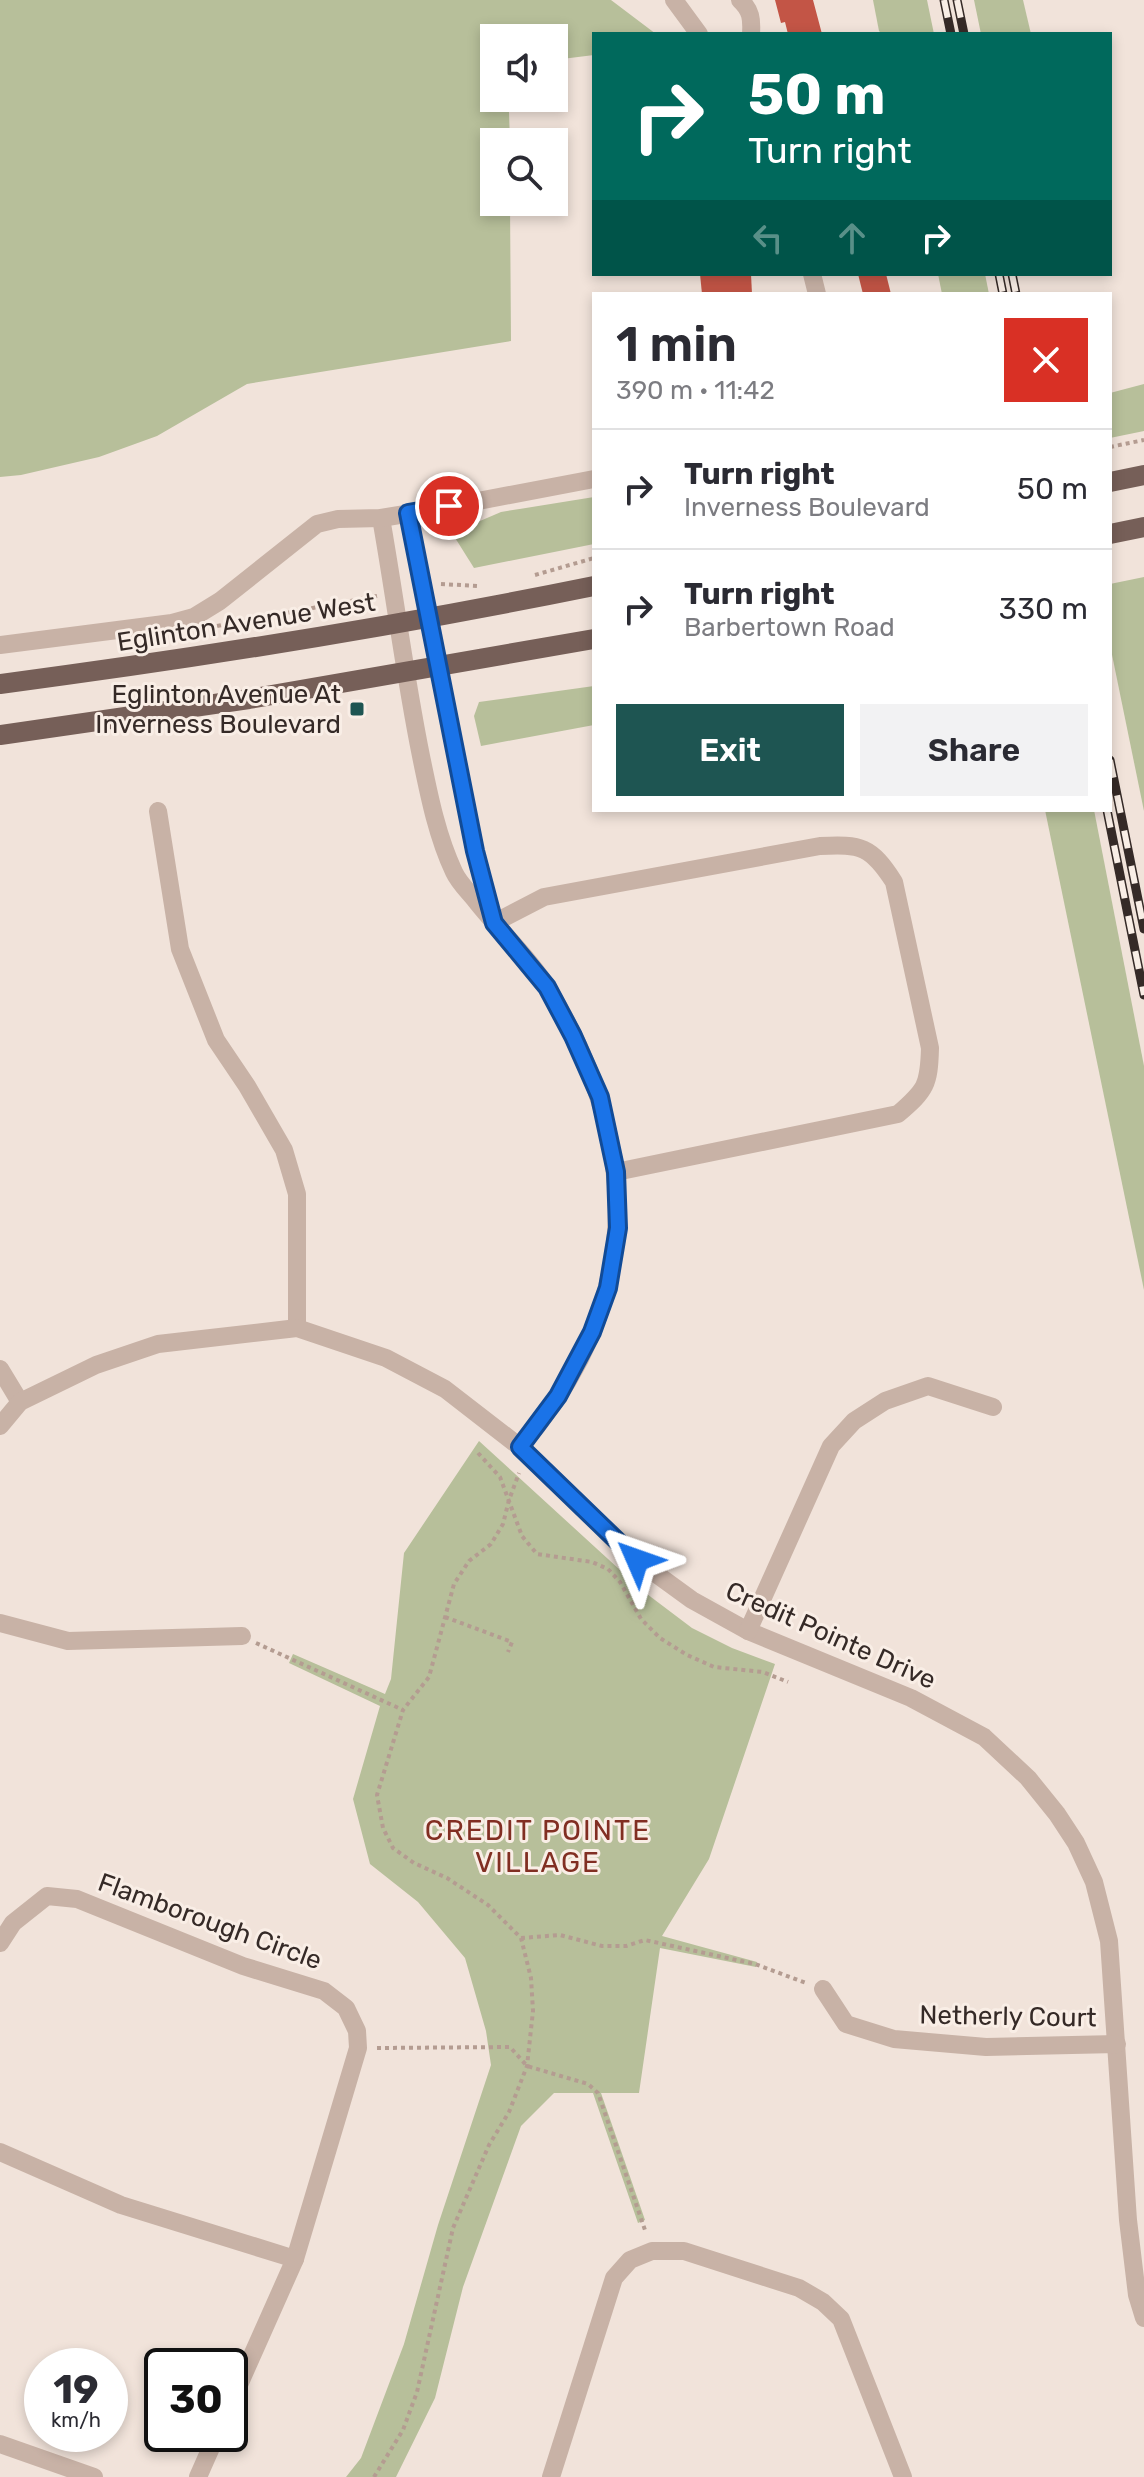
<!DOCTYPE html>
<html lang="en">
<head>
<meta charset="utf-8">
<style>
  body { margin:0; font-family:Rubik,sans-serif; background:#f2f2f3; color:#2b2b33; height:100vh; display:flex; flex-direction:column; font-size:30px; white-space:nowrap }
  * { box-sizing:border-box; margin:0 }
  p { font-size:26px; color:#7c7c81 }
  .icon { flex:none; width:44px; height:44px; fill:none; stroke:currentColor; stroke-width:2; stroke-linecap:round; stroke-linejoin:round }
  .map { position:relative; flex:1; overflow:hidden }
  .details { position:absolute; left:592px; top:292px; width:520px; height:520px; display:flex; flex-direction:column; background:#fff; border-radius:0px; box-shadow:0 4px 12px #0003 }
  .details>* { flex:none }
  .banner { position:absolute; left:592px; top:32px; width:520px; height:244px; border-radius:0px; box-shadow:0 4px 12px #0003; background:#00695c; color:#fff; overflow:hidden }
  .controls { position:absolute; left:480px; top:24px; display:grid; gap:16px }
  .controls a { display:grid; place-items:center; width:88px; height:88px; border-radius:0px; background:#fff; box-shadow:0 4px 12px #0003; font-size:40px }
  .speed { position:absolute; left:24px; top:2348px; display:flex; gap:16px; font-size:40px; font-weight:700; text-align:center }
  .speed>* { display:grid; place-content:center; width:104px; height:104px; border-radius:50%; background:#fff; box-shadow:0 4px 12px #0003; line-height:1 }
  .speed small { font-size:20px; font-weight:400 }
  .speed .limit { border:4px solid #111; border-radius:12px; background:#fff; color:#111 }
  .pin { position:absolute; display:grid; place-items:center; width:68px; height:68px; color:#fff; margin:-34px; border:4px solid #fff; border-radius:50%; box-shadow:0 2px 8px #0007 }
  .me { position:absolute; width:88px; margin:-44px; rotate:313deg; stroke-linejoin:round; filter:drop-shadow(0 0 6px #0008) }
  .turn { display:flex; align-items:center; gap:28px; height:168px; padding:0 24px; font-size:36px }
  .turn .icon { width:104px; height:104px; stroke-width:2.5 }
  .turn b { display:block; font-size:56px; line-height:68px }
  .lanes { display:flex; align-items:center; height:76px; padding:0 24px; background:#0003; justify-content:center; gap:40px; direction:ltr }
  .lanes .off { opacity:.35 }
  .round { display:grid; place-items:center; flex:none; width:84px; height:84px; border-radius:0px; background:#f2f2f3 }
  .head { display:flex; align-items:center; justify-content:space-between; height:136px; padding:0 24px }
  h1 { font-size:48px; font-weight:600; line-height:60px }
  .action { display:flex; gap:16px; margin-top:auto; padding:16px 24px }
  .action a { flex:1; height:92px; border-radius:0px; background:#1e5552; color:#fff; font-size:32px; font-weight:600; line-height:92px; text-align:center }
  .action a+a { background:#f2f2f3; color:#2b2b33 }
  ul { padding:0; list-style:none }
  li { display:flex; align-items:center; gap:24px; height:120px; padding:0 24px; border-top:2px solid #e1e1e2 }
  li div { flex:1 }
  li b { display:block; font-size:30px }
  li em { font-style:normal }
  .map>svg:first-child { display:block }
  .green { fill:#b7bf9a }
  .building { fill:#c35546 }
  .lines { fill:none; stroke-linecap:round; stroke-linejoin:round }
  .path { stroke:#b49c91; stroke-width:4; stroke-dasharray:4 4; stroke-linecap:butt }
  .minor { stroke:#c8b2a6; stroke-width:18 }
  .primary { stroke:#765f58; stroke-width:20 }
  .rail-casing { stroke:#352a27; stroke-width:9 }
  .rail { stroke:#f9eee6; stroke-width:6; stroke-dasharray:18; stroke-linecap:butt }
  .route-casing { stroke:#114b97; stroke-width:20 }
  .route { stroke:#1a73e8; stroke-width:14 }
  .poi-dot { fill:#1e5552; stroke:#f9eee6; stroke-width:3 }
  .labels { text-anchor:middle; stroke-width:6; stroke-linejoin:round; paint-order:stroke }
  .street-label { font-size:26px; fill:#352a27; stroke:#f9eee6 }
  .poi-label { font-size:26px; fill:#352a27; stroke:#f9eee6; text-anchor:end }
  .neighbourhood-label { font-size:28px; letter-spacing:2px; fill:#812e22; stroke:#f9eee6 }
</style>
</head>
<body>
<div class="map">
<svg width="1144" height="2477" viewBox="0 0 1144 2477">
  <rect width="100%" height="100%" fill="#f1e3da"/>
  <!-- green -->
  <g class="green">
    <polygon points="0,0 611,0 656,34 594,34 594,55 554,60 554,38 494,38 494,98 514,98 509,112 510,142 494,142 494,202 510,202 511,341 247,384 157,436 99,457 21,475 0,477"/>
    <polygon points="873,0 927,0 934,34 882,34 879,31"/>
    <polygon points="974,0 1023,0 1031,34 981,34"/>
    <polygon points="938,274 985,274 989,294 942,294"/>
    <polygon points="1144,384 1144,431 1110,438 1110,393"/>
    <polygon points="594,497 594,544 474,568 452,533 501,512"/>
    <polygon points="1144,577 1144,811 1110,645 1110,584"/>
    <polygon points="594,686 594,725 481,746 474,716 479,702"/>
    <polygon points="1045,810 1094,810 1144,1066 1144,1290"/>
    <polygon points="479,1441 643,1591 692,1628 732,1648 775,1664 709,1859 662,1936 757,1962 756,1967 660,1948 639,2093 601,2093 645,2220 638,2223 593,2093 554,2093 521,2126 463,2287 435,2398 396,2477 346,2477 361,2458 404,2344 438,2225 491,2065 486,2031 465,1958 418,1902 370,1864 353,1799 380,1706 289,1663 293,1654 385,1694 391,1679 404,1553"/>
  </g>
  <!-- building -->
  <g class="building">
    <polygon points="775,0 813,0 822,34 788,34 785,22 781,23"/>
    <polygon points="700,274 751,274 752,294 702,294"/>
    <polygon points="858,274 886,274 891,294 863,294"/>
  </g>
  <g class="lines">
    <!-- path -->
    <g class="path">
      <polyline points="1110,447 1144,440"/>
      <polyline points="535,575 594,558"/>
      <polyline points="441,584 479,586"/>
      <polyline points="217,626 377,596"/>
      <polyline points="478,1453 500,1477 522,1536 537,1554 592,1562 608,1569 620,1582 641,1619 660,1638 687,1655 714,1667 763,1672 788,1682"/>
      <polyline points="445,1617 512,1642 508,1652"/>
      <polyline points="256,1643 403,1710"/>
      <polyline points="521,1938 560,1935 602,1946 626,1946 645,1940 755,1964 806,1983"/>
      <polyline points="377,2048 510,2047 527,2066 588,2084 598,2093 646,2233"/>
      <polyline points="374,2477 403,2430 417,2392 453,2228 489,2145 509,2112 527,2066 533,2011 531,1978 521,1938 488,1905 447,1878 414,1863 393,1848 383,1828 377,1795 403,1710 429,1677 454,1584 469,1561 491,1544 503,1524 509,1500 519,1473"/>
    </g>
    <!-- minor -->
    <g class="minor">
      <polyline points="674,0 699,34"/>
      <path d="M740,0C751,10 752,19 751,34"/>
      <polyline points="812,274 817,294"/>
      <polyline points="408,513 475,851 492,917"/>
      <path d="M381,518C395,597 405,677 421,756C429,795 437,836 454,872C459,883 469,892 476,901C497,928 532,961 549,990C644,1149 644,1303 520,1447"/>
      <polyline points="0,645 172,623 194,617 220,601 317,524 338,519 381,518 436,509 594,479"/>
      <polyline points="158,811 180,949 216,1040 247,1086 284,1150 297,1194 297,1328"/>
      <path d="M494,923L544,897L820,846C861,844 871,846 894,882L930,1048C929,1085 926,1090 898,1114L616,1172"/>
      <polyline points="0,1369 20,1402"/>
      <polyline points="0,1426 20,1402 96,1365 158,1344 297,1328 386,1358 445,1389 520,1447 637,1560 692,1600 748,1631 911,1698 984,1737 1028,1778 1057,1814 1076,1843 1094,1882 1109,1941 1128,2220 1137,2295 1144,2318"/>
      <polyline points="0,1623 68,1641 242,1636"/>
      <polyline points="748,1631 831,1446 854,1421 885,1401 928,1386 993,1407"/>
      <polyline points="0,1943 13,1923 47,1896 77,1899 243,1966 324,1991 346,2008 357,2031 358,2048 295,2259 230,2405"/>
      <polyline points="823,1989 846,2024 894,2039 986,2047 1117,2044"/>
      <polyline points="0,2152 121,2205 295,2259"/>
      <polyline points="0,2444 94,2477"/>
      <polyline points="198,2477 217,2434"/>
      <polyline points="551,2477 614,2278 630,2260 652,2251 684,2251 799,2288 823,2302 841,2319 903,2477"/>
    </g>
    <!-- primary -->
    <g class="primary">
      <polyline points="1110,482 1144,475"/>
      <polyline points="1110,534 1144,527"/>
      <path d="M0,684C199,658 397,626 594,586"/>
      <polyline points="0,735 249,699 594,639"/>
    </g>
    <!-- rail casing -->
    <g class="rail-casing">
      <g id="rail">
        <polyline points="944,0 951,34"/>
        <polyline points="957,0 964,34"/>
        <polyline points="999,274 1003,294"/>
        <polyline points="1012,274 1016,294"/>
        <polyline points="1110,760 1144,929"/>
        <polyline points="1107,810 1144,995"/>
      </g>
    </g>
    <!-- rail -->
    <use href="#rail" class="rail"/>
  </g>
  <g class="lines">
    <!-- route casing -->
    <g class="route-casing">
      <polyline id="route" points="449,506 408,513 475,851 494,923 547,987 573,1036 600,1097 616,1172 618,1228 608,1288 592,1332 558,1396 520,1447 637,1560"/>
    </g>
    <!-- route -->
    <use href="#route" class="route"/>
  </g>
  <!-- markers -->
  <rect class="poi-dot" x="349" y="701" width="16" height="16" rx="4"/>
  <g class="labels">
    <!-- street labels -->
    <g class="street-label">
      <text transform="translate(246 622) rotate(-9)" y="9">Eglinton Avenue West</text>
      <text transform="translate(831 1635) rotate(24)" y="9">Credit Pointe Drive</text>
      <text transform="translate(210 1921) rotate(20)" y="9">Flamborough Circle</text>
      <text transform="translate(1008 2016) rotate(1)" y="9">Netherly Court</text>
    </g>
    <!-- poi labels -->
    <g class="poi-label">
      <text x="341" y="703">Eglinton Avenue At<tspan x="341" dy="30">Inverness Boulevard</tspan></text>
    </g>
    <!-- neighbourhood labels -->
    <g class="neighbourhood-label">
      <text x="538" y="1840">CREDIT POINTE<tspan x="538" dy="32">VILLAGE</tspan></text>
    </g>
  </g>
</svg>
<div class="controls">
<a><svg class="icon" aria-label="sound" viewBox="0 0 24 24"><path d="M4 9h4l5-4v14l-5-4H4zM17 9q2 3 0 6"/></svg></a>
<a><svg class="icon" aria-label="search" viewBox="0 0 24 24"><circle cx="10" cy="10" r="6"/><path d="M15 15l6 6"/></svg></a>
</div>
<div class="speed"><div>19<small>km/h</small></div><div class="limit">30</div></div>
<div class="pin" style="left:449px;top:506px;background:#d93025"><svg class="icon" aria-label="arrive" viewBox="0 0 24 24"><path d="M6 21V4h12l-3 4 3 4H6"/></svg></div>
<svg class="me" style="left:637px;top:1560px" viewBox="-20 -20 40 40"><path d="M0-17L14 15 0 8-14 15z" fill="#1a73e8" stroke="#fff" stroke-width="4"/></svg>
<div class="banner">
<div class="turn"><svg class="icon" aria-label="right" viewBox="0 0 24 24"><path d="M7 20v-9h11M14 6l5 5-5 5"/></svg><div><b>50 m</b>Turn right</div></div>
<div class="lanes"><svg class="icon off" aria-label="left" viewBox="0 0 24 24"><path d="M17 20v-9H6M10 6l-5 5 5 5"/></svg><svg class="icon off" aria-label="ahead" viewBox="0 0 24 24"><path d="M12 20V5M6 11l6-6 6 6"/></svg><svg class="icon" aria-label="right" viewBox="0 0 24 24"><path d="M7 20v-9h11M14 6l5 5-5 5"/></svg></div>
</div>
<section class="details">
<div class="head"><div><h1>1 min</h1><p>390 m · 11:42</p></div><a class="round" style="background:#d93025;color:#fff"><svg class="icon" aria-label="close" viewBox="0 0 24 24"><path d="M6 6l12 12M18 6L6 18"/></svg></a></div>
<ul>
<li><svg class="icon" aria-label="right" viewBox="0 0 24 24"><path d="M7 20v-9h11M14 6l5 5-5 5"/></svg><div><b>Turn right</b><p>Inverness Boulevard</p></div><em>50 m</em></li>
<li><svg class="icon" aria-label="right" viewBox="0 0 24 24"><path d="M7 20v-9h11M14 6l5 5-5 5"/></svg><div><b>Turn right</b><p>Barbertown Road</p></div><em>330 m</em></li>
</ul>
<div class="action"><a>Exit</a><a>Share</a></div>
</section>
</div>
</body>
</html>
